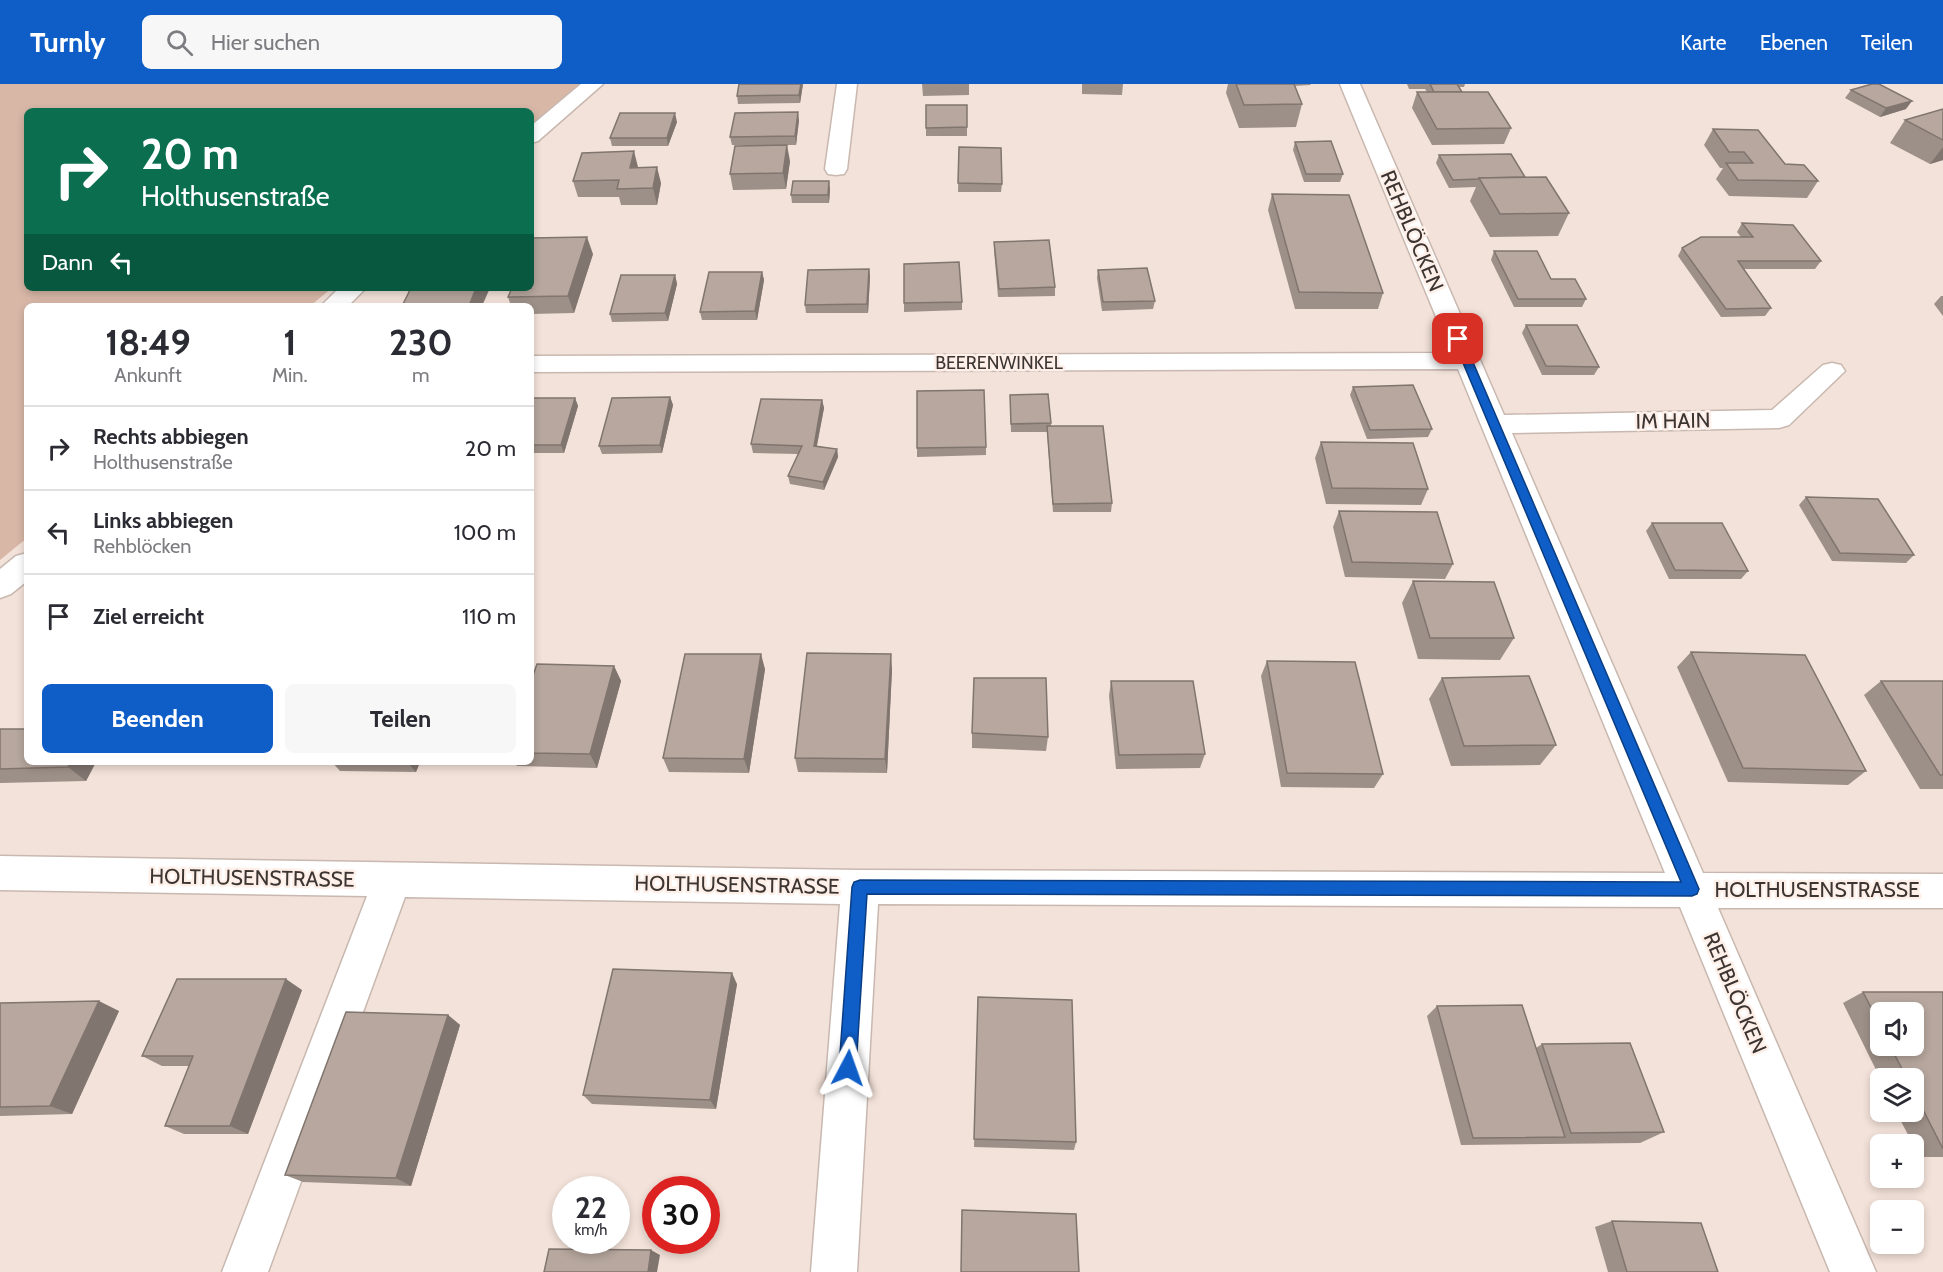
<!DOCTYPE html>
<html lang="de">
<head>
<meta charset="utf-8">
<style>
  body { margin:0; font-family:Cabin,sans-serif; background:#f7f7f7; color:#2b2b33; height:100vh; display:flex; flex-direction:column; font-size:22px; white-space:nowrap }
  * { box-sizing:border-box; margin:0 }
  p { font-size:20px; color:#7c7c81 }
  .icon { flex:none; width:33px; height:33px; fill:none; stroke:currentColor; stroke-width:2; stroke-linecap:round; stroke-linejoin:round }
  .map { position:relative; flex:1; overflow:hidden }
  .drawer { position:absolute; left:24px; top:219px; width:510px; height:462px; display:flex; flex-direction:column; background:#fff; border-radius:9px; box-shadow:0 3px 9px #0003 }
  .drawer>* { flex:none }
  .banner { position:absolute; left:24px; top:24px; width:510px; height:183px; border-radius:9px; box-shadow:0 3px 9px #0003; background:#0b6e4f; color:#fff; overflow:hidden }
  .fabs { position:absolute; left:1870px; top:918px; display:grid; gap:12px }
  .fabs a { display:grid; place-items:center; width:54px; height:54px; border-radius:9px; background:#fff; box-shadow:0 3px 9px #0003; font-size:30px }
  .speed { position:absolute; left:552px; top:1092px; display:flex; gap:12px; font-size:30px; font-weight:700; text-align:center }
  .speed>* { display:grid; place-content:center; width:78px; height:78px; border-radius:50%; background:#fff; box-shadow:0 3px 9px #0003; line-height:1 }
  .speed small { font-size:15px; font-weight:400 }
  .speed .limit { border:9px solid #d22; background:#fff; color:#111 }
  .pin { position:absolute; display:grid; place-items:center; width:51px; height:51px; color:#fff; margin:-26px; border-radius:12px; box-shadow:0 3px 9px #0006 }
  .me { position:absolute; width:66px; margin:-33px; rotate:4deg; stroke-linejoin:round; filter:drop-shadow(0 0 4px #0008) }
  .turn { display:flex; align-items:center; gap:21px; height:126px; padding:0 18px; font-size:27px }
  .turn .icon { width:78px; height:78px; stroke-width:2.5 }
  .turn b { display:block; font-size:42px; line-height:51px }
  .then { display:flex; align-items:center; height:57px; padding:0 18px; background:#0003; gap:12px; font-size:22px }
  .eta { display:flex; justify-content:space-evenly; align-items:center; height:102px; text-align:center }
  .eta b { font-size:36px; font-weight:800; line-height:42px }
  .button { display:flex; gap:12px; margin-top:auto; padding:12px 18px }
  .button a { flex:1; height:69px; border-radius:9px; background:#0f5ec8; color:#fff; font-size:24px; font-weight:800; line-height:69px; text-align:center }
  .button a+a { background:#f7f7f7; color:#2b2b33 }
  ul { padding:0; list-style:none }
  li { display:flex; align-items:center; gap:18px; height:84px; padding:0 18px; border-top:2px solid #e1e1e2 }
  li div { flex:1 }
  li b { display:block; font-size:22px }
  li em { font-style:normal }
  header { display:flex; align-items:center; gap:36px; box-sizing:border-box; height:84px; padding:0 30px; background:#0f5ec8; color:#fff }
  header strong { font-size:28px }
  nav { display:flex; gap:33px; margin-inline-start:auto; font-size:21px }
  .search { width:420px; height:54px; background:#f7f7f7; display:flex; align-items:center; gap:15px; box-sizing:border-box; padding:0 21px; border-radius:9px; color:#7c7c81; font-size:22px }
  .map>svg:first-child { display:block }
  .green { fill:#d8b7a7 }
  .lines { fill:none; stroke-linecap:round; stroke-linejoin:round }
  .minor-casing { stroke:#c8b8af; stroke-width:3 }
  .minor { fill:#fff; fill-rule:evenodd }
  .wall { fill:#9d9088; fill-rule:evenodd }
  .shaded-wall { fill:#80756f }
  .building { fill:#b7a79e; stroke:#80756f; stroke-width:1.5 }
  .route { fill:#0f5ec8; stroke:#0a3d82; stroke-width:1.5 }
  .labels { text-anchor:middle; stroke-width:5; stroke-linejoin:round; paint-order:stroke }
  .far-street-label { font-size:18px; fill:#3c3532; stroke:#fef0e9 }
  .street-label { font-size:21px; fill:#3c3532; stroke:#fef0e9 }
</style>
</head>
<body>
<header>
<strong>Turnly</strong>
<div class="search"><svg class="icon" aria-label="search" viewBox="0 0 24 24"><circle cx="10" cy="10" r="6"/><path d="M15 15l6 6"/></svg>Hier suchen</div>
<nav><a>Karte</a><a>Ebenen</a><a>Teilen</a></nav>
</header>
<div class="map">
<svg width="1943" height="1188" viewBox="0 0 1943 1188">
  <rect width="100%" height="100%" fill="#f3e2d9"/>
  <!-- green -->
  <polygon class="green" points="0,0 581,0 531,41 531,27 27,27 27,204 332,204 310,222 27,222 27,454 0,476"/>
  <g class="lines">
    <!-- minor casing -->
    <g class="minor-casing">
      <g id="minor">
        <polygon points="581,0 603,0 538,57 531,59 531,42"/>
        <polygon points="837,0 857,0 847,85 844,90 836,91 828,90 825,85"/>
        <polygon points="1340,0 1360,0 1504,331 1772,326 1823,281 1832,279 1841,281 1845,287 1789,341 1779,344 1512,349 1703,789 1943,790 1943,824 1718,824 1876,1188 1830,1188 1680,823 878,820 857,1188 811,1188 840,820 405,813 268,1188 222,1188 367,812 0,806 0,772 860,786 1665,789 1458,285 531,288 531,272 1451,269"/>
        <polygon points="339,204 366,204 348,222 321,222"/>
        <polygon points="27,469 27,497 11,510 0,514 0,485 16,472"/>
      </g>
    </g>
    <!-- minor -->
    <use href="#minor" class="minor"/>
  </g>
  <!-- wall -->
  <g class="wall">
    <polygon points="803,0 800,19 738,20 737,12"/>
    <polygon points="922,0 969,0 969,11 923,12"/>
    <polygon points="1082,0 1123,0 1122,11 1082,10"/>
    <polygon points="1228,0 1311,0 1310,1 1294,2 1302,20 1296,43 1239,44 1226,9"/>
    <polygon points="1407,0 1465,0 1464,3 1459,3 1462,8 1511,44 1504,60 1432,61 1412,24 1417,8 1427,8 1425,5 1409,5"/>
    <polygon points="1851,6 1906,25 1880,33 1845,14"/>
    <polygon points="967,21 967,52 926,52 926,44"/>
    <polygon points="1943,25 1943,76 1930,80 1890,59 1905,36"/>
    <polygon points="799,36 796,61 732,61 730,53"/>
    <polygon points="677,38 668,62 612,62 610,54"/>
    <polygon points="1713,45 1785,80 1818,97 1807,114 1729,112 1716,95 1723,84 1720,84 1704,61"/>
    <polygon points="1295,58 1343,90 1340,98 1304,98 1293,66"/>
    <polygon points="959,63 1002,100 1001,108 958,108"/>
    <polygon points="1439,71 1525,93 1569,129 1558,152 1490,153 1470,117 1476,103 1449,104 1436,79"/>
    <polygon points="790,77 786,105 733,106 730,90"/>
    <polygon points="638,84 661,99 657,121 621,121 619,113 578,113 573,97"/>
    <polygon points="830,105 829,119 792,119 791,111"/>
    <polygon points="1272,110 1383,209 1378,225 1295,225 1268,126"/>
    <polygon points="1742,139 1821,177 1815,185 1744,185 1771,224 1765,232 1721,233 1678,172 1682,164 1741,153 1737,148"/>
    <polygon points="994,158 1055,203 1055,212 998,213 994,166"/>
    <polygon points="1494,167 1551,195 1586,215 1582,223 1514,223 1491,176"/>
    <polygon points="593,170 574,229 531,230 531,222 511,222 508,213"/>
    <polygon points="869,185 870,193 868,229 806,229 805,221"/>
    <polygon points="1098,186 1155,217 1153,225 1102,227 1097,194"/>
    <polygon points="762,188 764,196 757,236 702,236 700,228"/>
    <polygon points="675,191 677,200 668,237 612,238 610,230"/>
    <polygon points="1941,212 1943,212 1943,232 1934,220"/>
    <polygon points="962,218 962,226 904,228 904,219"/>
    <polygon points="1526,241 1599,283 1594,291 1542,291 1522,249"/>
    <polygon points="1353,303 1432,345 1428,353 1367,355 1350,311"/>
    <polygon points="1010,311 1051,339 1051,342 1112,419 1111,428 1053,428 1047,348 1011,348"/>
    <polygon points="670,313 673,321 662,369 602,370 599,362"/>
    <polygon points="531,314 575,314 578,322 564,369 531,369"/>
    <polygon points="822,316 824,324 817,362 837,365 838,373 824,406 790,400 788,392 798,370 753,369 751,360"/>
    <polygon points="1321,358 1428,405 1421,421 1326,420 1315,374"/>
    <polygon points="986,363 986,371 917,373 917,364"/>
    <polygon points="1806,413 1914,471 1906,479 1832,477 1799,421"/>
    <polygon points="1339,427 1453,480 1445,495 1345,493 1333,443"/>
    <polygon points="1652,439 1748,487 1741,495 1669,495 1646,447"/>
    <polygon points="1413,497 1514,554 1500,576 1418,575 1402,519"/>
    <polygon points="1691,568 1866,687 1848,701 1728,698 1677,583"/>
    <polygon points="1267,577 1383,690 1374,704 1281,703 1261,592"/>
    <polygon points="614,582 621,597 597,684 517,682 514,678 531,678 531,597"/>
    <polygon points="765,585 749,689 669,688 663,674"/>
    <polygon points="892,585 887,689 798,688 795,674"/>
    <polygon points="1442,594 1556,661 1540,681 1451,682 1429,615"/>
    <polygon points="1111,597 1205,670 1200,684 1116,685 1109,612"/>
    <polygon points="1881,597 1943,597 1943,705 1920,705 1864,611"/>
    <polygon points="0,645 96,678 86,697 0,699"/>
    <polygon points="972,649 1048,653 1046,667 972,664"/>
    <polygon points="332,678 420,678 416,688 340,687"/>
    <polygon points="737,900 716,1025 592,1020 583,1011"/>
    <polygon points="302,906 248,1050 184,1050 165,1042 189,982 162,982 142,972"/>
    <path d="M1863,908H1943V1073H1919L1914,1063V1060H1913L1896,1028H1914V994H1881V996L1843,919ZM1881,928L1914,962H1881Z"/>
    <polygon points="978,913 1076,1058 1074,1066 974,1063"/>
    <polygon points="0,919 119,927 72,1030 0,1032"/>
    <polygon points="1437,922 1536,964 1542,960 1664,1048 1640,1059 1461,1061 1427,932"/>
    <polygon points="448,931 460,941 411,1102 303,1098 285,1091"/>
    <polygon points="1612,1137 1718,1188 1608,1188 1595,1143"/>
  </g>
  <!-- shaded-wall -->
  <g class="shaded-wall">
    <polygon points="801,0 803,0 800,19 799,11"/>
    <polygon points="1912,17 1906,25 1880,33 1886,24"/>
    <polygon points="798,28 799,36 796,61 795,52"/>
    <polygon points="675,29 677,38 668,62 667,54"/>
    <polygon points="787,61 790,77 786,105 783,89"/>
    <polygon points="1943,63 1943,76 1930,80"/>
    <polygon points="634,67 638,83 630,84"/>
    <polygon points="657,83 661,99 657,121 653,104"/>
    <polygon points="829,97 830,105 829,119 828,111"/>
    <polygon points="587,153 593,170 574,229 568,212"/>
    <polygon points="869,185 870,193 868,229 867,220"/>
    <polygon points="762,188 764,196 757,236 755,227"/>
    <polygon points="675,191 677,200 668,237 665,229"/>
    <polygon points="476,204 490,204 482,222 469,222"/>
    <polygon points="670,313 673,321 662,369 660,361"/>
    <polygon points="575,314 578,322 564,369 561,361"/>
    <polygon points="822,316 824,324 815,370 814,362"/>
    <polygon points="837,365 838,373 824,406 823,398"/>
    <polygon points="761,570 765,585 749,689 744,675"/>
    <polygon points="891,570 892,585 887,689 885,675"/>
    <polygon points="614,582 621,597 597,684 590,670"/>
    <polygon points="71,678 96,678 86,697 68,683"/>
    <polygon points="407,678 420,678 416,688"/>
    <polygon points="732,889 737,900 716,1025 710,1016"/>
    <polygon points="286,895 302,906 248,1050 230,1042"/>
    <polygon points="99,917 119,927 72,1030 50,1022"/>
    <polygon points="448,931 460,941 411,1102 396,1094"/>
    <polygon points="651,1166 660,1171 657,1188 648,1188"/>
  </g>
  <!-- building -->
  <g class="building">
    <polygon points="739,0 801,0 799,11 737,12"/>
    <polygon points="1236,0 1294,0 1302,20 1244,21"/>
    <polygon points="1430,0 1457,0 1462,8 1434,8"/>
    <polygon points="1872,0 1879,0 1912,17 1886,24 1851,6"/>
    <polygon points="1417,8 1488,8 1511,44 1437,45"/>
    <polygon points="926,21 967,21 967,43 926,44"/>
    <polygon points="1943,25 1943,56 1905,36"/>
    <polygon points="798,28 795,52 730,53 735,29"/>
    <polygon points="620,29 675,29 667,54 610,54"/>
    <polygon points="1713,45 1758,46 1785,80 1804,81 1818,97 1738,96 1726,79 1753,79 1744,68 1729,68"/>
    <polygon points="1331,57 1343,90 1306,90 1295,58"/>
    <polygon points="787,61 783,89 730,90 735,62"/>
    <polygon points="959,63 1001,64 1002,100 958,99"/>
    <polygon points="634,67 630,84 657,83 653,104 617,105 619,96 573,97 582,69"/>
    <polygon points="1511,70 1525,93 1479,94 1479,95 1453,96 1439,71"/>
    <polygon points="1546,93 1569,129 1500,130 1479,94"/>
    <polygon points="793,97 829,97 828,111 791,111"/>
    <polygon points="1272,110 1349,111 1383,209 1299,208"/>
    <polygon points="1742,139 1793,141 1821,177 1738,177 1771,224 1726,225 1682,164 1701,153 1753,153"/>
    <polygon points="587,153 568,212 508,213 512,204 531,204 531,154"/>
    <polygon points="1049,156 1055,203 999,205 994,158"/>
    <polygon points="1494,167 1537,167 1551,195 1575,195 1586,215 1518,215"/>
    <polygon points="959,178 962,218 904,219 904,180"/>
    <polygon points="1147,184 1155,217 1103,218 1098,186"/>
    <polygon points="869,185 867,220 805,221 808,186"/>
    <polygon points="709,188 762,188 755,227 700,228"/>
    <polygon points="621,191 675,191 665,229 610,230"/>
    <polygon points="411,204 476,204 469,222 402,222"/>
    <polygon points="1526,241 1577,241 1599,283 1546,282"/>
    <polygon points="1413,301 1432,345 1370,346 1353,303"/>
    <polygon points="984,306 986,363 917,364 917,307"/>
    <polygon points="1048,310 1051,339 1011,340 1010,311"/>
    <polygon points="670,313 660,361 599,362 612,314"/>
    <polygon points="531,314 575,314 561,361 531,361"/>
    <polygon points="761,315 822,316 814,362 837,365 823,398 788,392 802,362 751,360"/>
    <polygon points="1047,342 1103,342 1112,419 1053,420"/>
    <polygon points="1321,358 1413,359 1428,405 1332,404"/>
    <polygon points="1806,413 1878,415 1914,471 1840,469"/>
    <polygon points="1339,427 1437,428 1453,480 1352,478"/>
    <polygon points="1652,439 1722,439 1748,487 1675,486"/>
    <polygon points="1413,497 1494,498 1514,554 1430,554"/>
    <polygon points="1691,568 1805,571 1866,687 1743,684"/>
    <polygon points="807,569 891,570 885,675 795,674"/>
    <polygon points="685,570 761,570 744,675 663,674"/>
    <polygon points="1267,577 1355,578 1383,690 1287,689"/>
    <polygon points="537,580 614,582 590,670 531,669 531,597"/>
    <polygon points="1529,592 1556,661 1464,662 1442,594"/>
    <polygon points="974,594 1046,594 1048,653 972,649"/>
    <polygon points="1111,597 1193,597 1205,670 1119,671"/>
    <polygon points="1881,597 1943,597 1943,691 1940,691"/>
    <polygon points="0,645 27,645 27,678 71,678 68,683 0,685"/>
    <polygon points="613,885 732,889 710,1016 583,1011"/>
    <polygon points="177,895 286,895 230,1042 165,1042 193,972 142,972"/>
    <polygon points="1863,908 1943,908 1943,1065 1914,1008 1914,994 1907,994 1890,962 1914,962 1914,928 1881,928 1881,943"/>
    <polygon points="978,913 1072,916 1076,1058 974,1055"/>
    <polygon points="99,917 50,1022 0,1023 0,919"/>
    <polygon points="1522,921 1565,1053 1473,1054 1437,922"/>
    <polygon points="346,928 448,931 396,1094 285,1091"/>
    <polygon points="1630,959 1664,1048 1571,1049 1542,960"/>
    <polygon points="962,1126 1076,1130 1079,1188 961,1188"/>
    <polygon points="1612,1137 1701,1139 1718,1188 1627,1188"/>
    <polygon points="549,1165 651,1166 648,1188 544,1188"/>
  </g>
  <!-- route -->
  <polygon class="route" points="1458,252 1463,255 1699,805 1697,810 1692,812 867,810 856,984 854,990 848,993 841,990 839,984 852,803 854,798 860,796 1681,798 1453,255"/>
  <g class="labels">
    <!-- far-street labels -->
    <g class="far-street-label">
      <text x="999" y="285">BEERENWINKEL</text>
    </g>
    <!-- street labels -->
    <g class="street-label">
      <text transform="translate(1412 147) rotate(67)" y="7">REHBLÖCKEN</text>
      <text transform="translate(1673 337) rotate(-1)" y="7">IM HAIN</text>
      <text transform="translate(252 794) rotate(1)" y="7">HOLTHUSENSTRASSE</text>
      <text transform="translate(737 801) rotate(1)" y="7">HOLTHUSENSTRASSE</text>
      <text x="1817" y="813">HOLTHUSENSTRASSE</text>
      <text transform="translate(1735 909) rotate(67)" y="7">REHBLÖCKEN</text>
    </g>
  </g>
</svg>
<div class="fabs">
<a><svg class="icon" aria-label="sound" viewBox="0 0 24 24"><path d="M4 9h4l5-4v14l-5-4H4zM17 9q2 3 0 6"/></svg></a>
<a><svg class="icon" aria-label="layers" viewBox="0 0 24 24"><path d="M12 4l9 5-9 5-9-5zM3 14l9 5 9-5"/></svg></a>
<a>+</a>
<a>−</a>
</div>
<div class="speed"><div>22<small>km/h</small></div><div class="limit">30</div></div>
<div class="pin" style="left:1458px;top:255px;background:#d93025"><svg class="icon" aria-label="arrive" viewBox="0 0 24 24"><path d="M6 21V4h12l-3 4 3 4H6"/></svg></div>
<svg class="me" style="left:848px;top:984px" viewBox="-20 -20 40 40"><path d="M0-17L14 15 0 8-14 15z" fill="#0f5ec8" stroke="#fff" stroke-width="4"/></svg>
<div class="banner">
<div class="turn"><svg class="icon" aria-label="right" viewBox="0 0 24 24"><path d="M7 20v-9h11M14 6l5 5-5 5"/></svg><div><b>20 m</b>Holthusenstraße</div></div>
<div class="then">Dann<svg class="icon" aria-label="left" viewBox="0 0 24 24"><path d="M17 20v-9H6M10 6l-5 5 5 5"/></svg></div>
</div>
<section class="drawer">
<div class="eta">
<div><b>18:49</b><p>Ankunft</p></div>
<div><b>1</b><p>Min.</p></div>
<div><b>230</b><p>m</p></div>
</div>
<ul>
<li><svg class="icon" aria-label="right" viewBox="0 0 24 24"><path d="M7 20v-9h11M14 6l5 5-5 5"/></svg><div><b>Rechts abbiegen</b><p>Holthusenstraße</p></div><em>20 m</em></li>
<li><svg class="icon" aria-label="left" viewBox="0 0 24 24"><path d="M17 20v-9H6M10 6l-5 5 5 5"/></svg><div><b>Links abbiegen</b><p>Rehblöcken</p></div><em>100 m</em></li>
<li><svg class="icon" aria-label="arrive" viewBox="0 0 24 24"><path d="M6 21V4h12l-3 4 3 4H6"/></svg><div><b>Ziel erreicht</b></div><em>110 m</em></li>
</ul>
<div class="button"><a>Beenden</a><a>Teilen</a></div>
</section>
</div>
</body>
</html>
